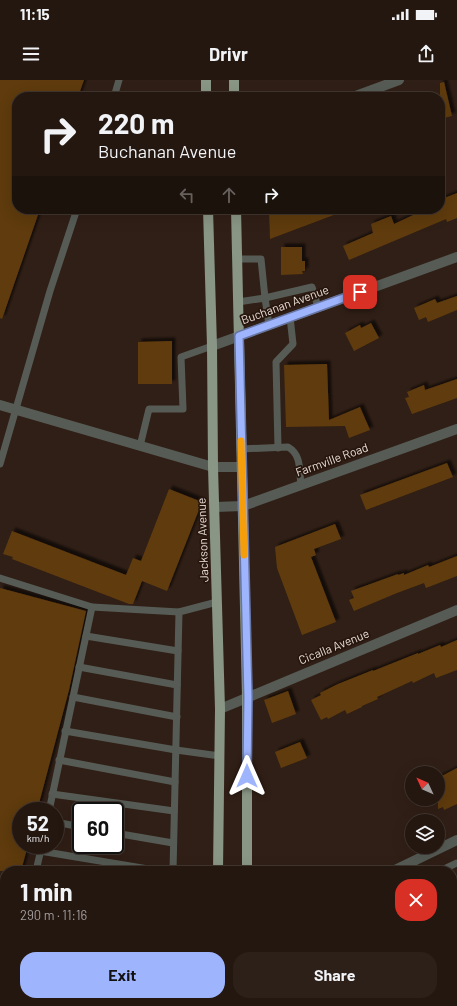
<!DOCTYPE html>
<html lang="en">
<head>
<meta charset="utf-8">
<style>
  body { margin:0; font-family:Barlow,sans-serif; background:#2c2019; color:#f1f3f6; height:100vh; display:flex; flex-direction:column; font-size:15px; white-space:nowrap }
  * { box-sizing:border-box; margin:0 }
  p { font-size:13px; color:#a39f9f }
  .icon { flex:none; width:22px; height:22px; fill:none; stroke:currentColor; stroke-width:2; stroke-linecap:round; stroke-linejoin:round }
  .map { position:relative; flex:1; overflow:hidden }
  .drawer { position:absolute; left:0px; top:786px; width:457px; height:140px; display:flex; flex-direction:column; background:#241710; border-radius:16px 16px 0 0; box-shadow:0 4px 16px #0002,0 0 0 1px #413630 }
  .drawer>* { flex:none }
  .guide { position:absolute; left:12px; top:12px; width:433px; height:122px; border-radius:16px; box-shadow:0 4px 16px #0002,0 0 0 1px #413630; background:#241710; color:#f1f3f6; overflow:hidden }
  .needle { width:26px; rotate:314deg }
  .buttons { position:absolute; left:405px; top:686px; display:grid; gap:8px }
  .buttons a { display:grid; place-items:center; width:40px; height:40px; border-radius:50%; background:#241710; box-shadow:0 4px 16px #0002,0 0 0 1px #413630; font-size:20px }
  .speed { position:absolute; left:12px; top:722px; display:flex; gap:8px; font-size:20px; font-weight:700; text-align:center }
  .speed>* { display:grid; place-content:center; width:52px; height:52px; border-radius:50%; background:#241710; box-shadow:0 4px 16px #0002,0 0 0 1px #413630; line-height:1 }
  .speed small { font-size:10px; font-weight:400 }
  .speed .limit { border:2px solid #111; border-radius:6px; background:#fff; color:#111 }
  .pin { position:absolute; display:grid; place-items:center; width:34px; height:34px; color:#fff; margin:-17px; border-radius:8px; box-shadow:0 2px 6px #0006 }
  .me { position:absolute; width:44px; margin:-22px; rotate:0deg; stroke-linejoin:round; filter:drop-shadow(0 0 3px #0008) }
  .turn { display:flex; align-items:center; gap:14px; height:84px; padding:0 20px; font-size:18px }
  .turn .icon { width:52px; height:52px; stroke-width:2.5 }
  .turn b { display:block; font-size:28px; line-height:34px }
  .lanes { display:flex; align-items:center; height:38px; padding:0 20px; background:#0003; justify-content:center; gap:20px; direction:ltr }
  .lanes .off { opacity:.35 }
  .round { display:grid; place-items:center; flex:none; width:42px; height:42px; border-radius:16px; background:#2c2019 }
  .summary { display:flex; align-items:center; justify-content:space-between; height:68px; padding:0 20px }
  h1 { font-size:24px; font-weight:700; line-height:30px }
  .action { display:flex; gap:8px; margin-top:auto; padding:8px 20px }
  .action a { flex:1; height:46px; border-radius:16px; background:#9eb4fd; color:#111; font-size:16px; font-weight:700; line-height:46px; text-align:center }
  .action a+a { background:#2c2019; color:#f1f3f6 }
  .status { display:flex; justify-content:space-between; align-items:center; height:28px; padding:0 20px; background:#241710; direction:ltr }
  .status svg { height:11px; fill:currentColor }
  header { display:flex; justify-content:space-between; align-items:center; height:52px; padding:0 20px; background:#241710; font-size:18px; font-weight:700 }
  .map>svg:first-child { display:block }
  .building { fill:#5f3b0d; filter:url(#shadow) }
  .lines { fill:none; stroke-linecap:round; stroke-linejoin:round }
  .lane { stroke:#565c55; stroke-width:7 }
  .street { stroke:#565c55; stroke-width:10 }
  .primary { stroke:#899585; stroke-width:10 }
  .route-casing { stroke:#6775a4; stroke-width:10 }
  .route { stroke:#9eb4fd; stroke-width:7 }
  .slow { stroke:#f59e0b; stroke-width:7 }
  .labels { text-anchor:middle; stroke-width:3.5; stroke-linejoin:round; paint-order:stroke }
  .street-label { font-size:12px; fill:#e8dcd6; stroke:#26160d }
</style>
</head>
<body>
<div class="status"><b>11:15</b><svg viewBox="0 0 49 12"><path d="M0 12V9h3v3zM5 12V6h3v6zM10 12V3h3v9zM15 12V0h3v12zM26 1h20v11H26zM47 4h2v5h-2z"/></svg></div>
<header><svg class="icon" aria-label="menu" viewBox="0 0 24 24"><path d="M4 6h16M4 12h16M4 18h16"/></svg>Drivr<svg class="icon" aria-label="share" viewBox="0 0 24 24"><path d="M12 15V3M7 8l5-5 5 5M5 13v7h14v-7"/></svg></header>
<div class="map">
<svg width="457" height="926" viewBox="0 0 457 926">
  <defs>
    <filter id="shadow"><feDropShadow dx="3.5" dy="-3.5" stdDeviation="1" flood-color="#0009"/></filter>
  </defs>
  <rect width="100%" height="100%" fill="#301f16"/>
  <!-- building -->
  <g class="building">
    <polygon points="0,0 84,0 78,17 17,17 17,129 40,129 2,239 0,238"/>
    <polygon points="444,2 452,36 440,39 440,3"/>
    <polygon points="457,113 457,138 447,142 446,139 349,180 343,166 373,153 371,144 391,136 394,144 426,129 440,129 440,123 443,122 442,119"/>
    <polygon points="269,129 346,129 347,130 270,159"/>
    <polygon points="281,167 302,167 302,181 305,181 305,191 302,191 303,194 281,195"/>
    <polygon points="457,216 457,230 428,242 426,237 419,240 414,228 435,219 437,223"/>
    <polygon points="371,243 379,258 354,271 345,253 360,245 361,248"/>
    <polygon points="172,261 172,304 138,304 138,262"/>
    <polygon points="327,284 329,340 360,327 370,350 349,358 345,346 286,347 284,285"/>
    <polygon points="457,299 457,318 412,334 405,318 409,317 407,312 424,305 425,310"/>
    <polygon points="447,383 453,397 366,430 360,415"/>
    <polygon points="169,409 202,422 167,511 142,501 133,524 129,524 12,479 13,477 3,474 12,451 126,495 133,478 141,481"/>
    <polygon points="335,444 341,459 314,469 316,475 311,477 336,542 302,555 277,488 275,467"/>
    <polygon points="457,476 457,496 426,508 424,503 397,513 354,531 349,520 354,518 351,511 398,494 398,495 404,493 404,495 428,485 429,487"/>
    <polygon points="0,508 86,531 69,610 37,731 21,731 21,765 28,765 21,791 0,791"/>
    <polygon points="457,560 457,590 436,598 434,593 413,603 412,601 377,617 378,619 362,626 362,627 347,634 345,630 328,639 327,637 321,640 311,620 321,615 320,613 338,604 373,590 373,591 418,573 418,574 440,565 441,567"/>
    <polygon points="288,611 296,634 272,643 264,620"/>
    <polygon points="300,662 307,678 281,688 275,672"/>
    <polygon points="457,688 457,724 444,730 443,727 438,729 438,698"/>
  </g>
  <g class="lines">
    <!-- lane -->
    <g class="lane">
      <polyline points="114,17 119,0"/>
      <polyline points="237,179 261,179 265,218 312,207 318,227"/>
      <polyline points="238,222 265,218 269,245"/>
      <polyline points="140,366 149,329 183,329 181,277 212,266"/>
      <polyline points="278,368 276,282 293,264 290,237"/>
      <path d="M241,369L288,367C302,375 299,391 301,405"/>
      <polyline points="0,384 50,211 77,129"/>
      <polyline points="0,498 92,527 49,731"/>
      <polyline points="92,527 179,532"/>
      <polyline points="86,556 178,571"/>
      <polyline points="79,587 177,605"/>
      <polyline points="73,617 177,637"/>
      <polyline points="65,651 176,670 220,676"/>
      <polyline points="59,680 175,702"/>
      <polyline points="52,714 174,731"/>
      <polyline points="55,742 81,747"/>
      <polyline points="115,753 173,763"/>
      <polyline points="40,771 160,791"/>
      <polyline points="412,782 417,791"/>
      <polyline points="36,791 42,765"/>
      <polyline points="173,791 179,532 217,522"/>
      <polyline points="440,791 457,783"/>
      <polyline points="25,921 46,926"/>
      <polyline points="267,921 269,926"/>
      <polyline points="7,926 9,921"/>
      <polyline points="78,926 79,921"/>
      <polyline points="179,926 180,921"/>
      <polyline points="279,926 290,921"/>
    </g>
    <!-- street -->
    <g class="street">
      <polyline points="353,17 399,0"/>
      <polyline points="212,266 457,177"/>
      <polyline points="0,325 213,387 241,387"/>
      <polyline points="215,427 243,426 457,349"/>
      <polyline points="220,629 457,530"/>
      <polyline points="393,791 457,760"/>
    </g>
    <!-- primary -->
    <g class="primary">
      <polyline points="206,17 206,0"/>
      <polyline points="234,17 234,0"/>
      <polyline points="208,129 212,266 213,387 220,629 218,791"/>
      <polyline points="236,129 247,617 247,791"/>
      <polyline points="213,926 214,921"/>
      <polyline points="241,926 242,921"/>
    </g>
  </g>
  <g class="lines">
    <!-- route casing -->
    <g class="route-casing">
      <polyline id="route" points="247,696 248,617 239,256 360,212"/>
    </g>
    <!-- route -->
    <use href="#route" class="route"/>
    <!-- slow -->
    <polyline class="slow" points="241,361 244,475"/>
  </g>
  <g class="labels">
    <!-- street labels -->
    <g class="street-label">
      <text transform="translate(285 225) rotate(-20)" y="4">Buchanan Avenue</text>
      <text transform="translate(332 380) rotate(-20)" y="4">Farmville Road</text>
      <text transform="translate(203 460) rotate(-92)" y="4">Jackson Avenue</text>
      <text transform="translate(334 567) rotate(-22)" y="4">Cicalla Avenue</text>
    </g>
  </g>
</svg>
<div class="buttons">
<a><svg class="needle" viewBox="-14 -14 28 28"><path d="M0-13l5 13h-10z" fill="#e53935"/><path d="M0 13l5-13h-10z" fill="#a39f9f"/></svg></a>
<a><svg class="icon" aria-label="layers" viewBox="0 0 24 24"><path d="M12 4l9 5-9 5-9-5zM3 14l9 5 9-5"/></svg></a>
</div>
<div class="speed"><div>52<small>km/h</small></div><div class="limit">60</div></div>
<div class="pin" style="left:360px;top:212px;background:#d93025"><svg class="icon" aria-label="arrive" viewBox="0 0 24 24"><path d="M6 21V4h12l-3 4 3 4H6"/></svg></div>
<svg class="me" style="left:247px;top:696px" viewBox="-20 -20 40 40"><path d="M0-17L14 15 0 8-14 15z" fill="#9eb4fd" stroke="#fff" stroke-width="4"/></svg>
<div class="guide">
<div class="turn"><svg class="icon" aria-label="right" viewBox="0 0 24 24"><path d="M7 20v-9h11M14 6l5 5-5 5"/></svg><div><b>220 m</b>Buchanan Avenue</div></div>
<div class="lanes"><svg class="icon off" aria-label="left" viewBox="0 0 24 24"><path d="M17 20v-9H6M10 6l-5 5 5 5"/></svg><svg class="icon off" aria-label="ahead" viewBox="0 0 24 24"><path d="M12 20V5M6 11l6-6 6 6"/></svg><svg class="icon" aria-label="right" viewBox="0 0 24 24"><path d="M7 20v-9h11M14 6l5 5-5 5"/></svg></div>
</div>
<section class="drawer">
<div class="summary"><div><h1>1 min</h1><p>290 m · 11:16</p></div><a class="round" style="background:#d93025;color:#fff"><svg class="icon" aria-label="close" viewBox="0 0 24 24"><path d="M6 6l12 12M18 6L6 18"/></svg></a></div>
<div class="action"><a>Exit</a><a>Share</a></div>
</section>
</div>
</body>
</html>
